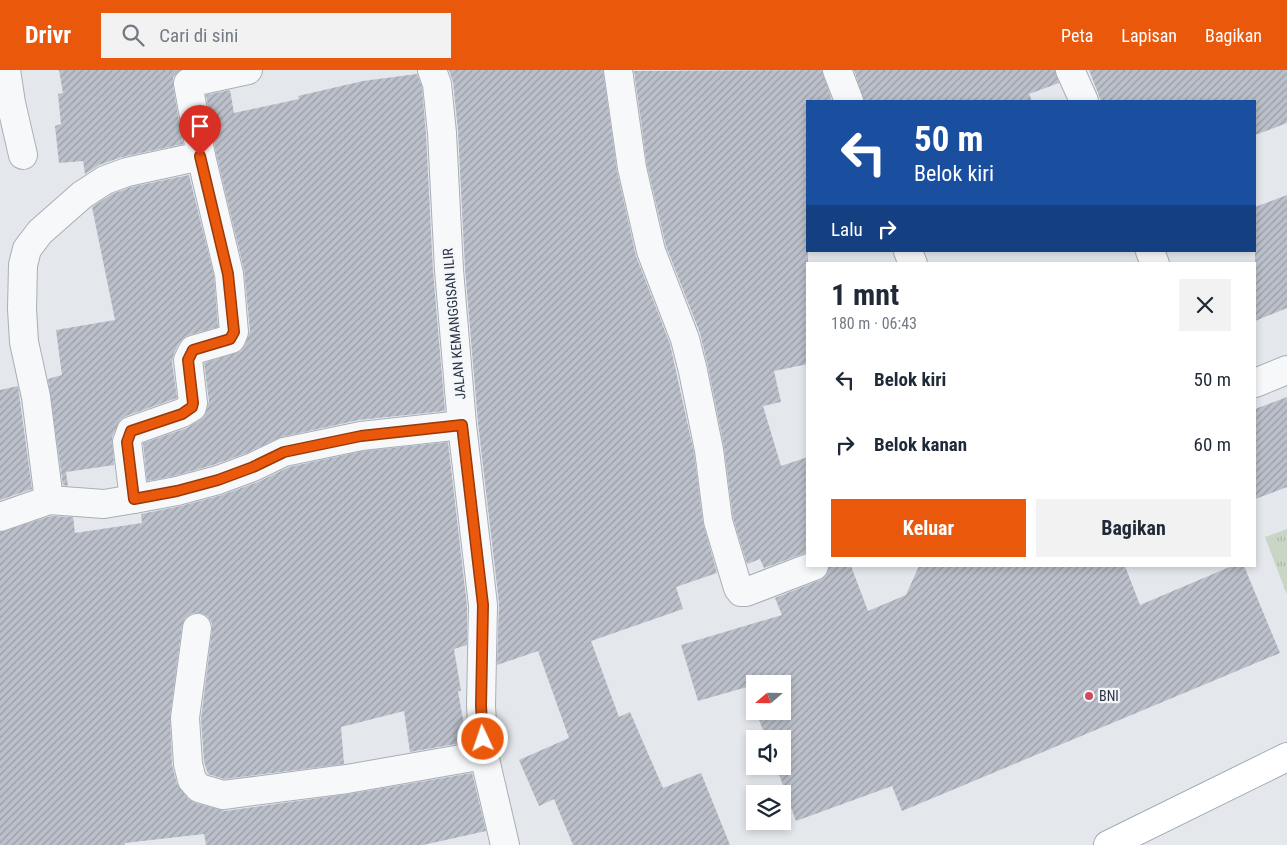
<!DOCTYPE html>
<html lang="id">
<head>
<meta charset="utf-8">
<style>
  body { margin:0; font-family:"Roboto Condensed",sans-serif; background:#f2f2f3; color:#1f2937; height:100vh; display:flex; flex-direction:column; font-size:19px; white-space:nowrap }
  * { box-sizing:border-box; margin:0 }
  p { font-size:16px; color:#747a83 }
  .icon { flex:none; width:28px; height:28px; fill:none; stroke:currentColor; stroke-width:2; stroke-linecap:round; stroke-linejoin:round }
  .map { position:relative; flex:1; overflow:hidden }
  .drawer { position:absolute; left:806px; top:192px; width:450px; height:305px; display:flex; flex-direction:column; background:#fff; border-radius:0px; box-shadow:0 2px 8px #0003 }
  .drawer>* { flex:none }
  .banner { position:absolute; left:806px; top:30px; width:450px; height:152px; border-radius:0px; box-shadow:0 2px 8px #0003; background:#1a4fa0; color:#fff; overflow:hidden }
  .needle { width:32px; rotate:250deg }
  .buttons { position:absolute; left:746px; top:605px; display:grid; gap:10px }
  .buttons a { display:grid; place-items:center; width:45px; height:45px; border-radius:0px; background:#fff; box-shadow:0 2px 8px #0003; font-size:25px }
  .pin { position:absolute; display:grid; place-items:center; width:42px; height:42px; color:#fff; margin:-51px -21px; border-radius:50% 50% 50% 0; rotate:-45deg; box-shadow:0 0 5px #0007 }
  .pin .icon { rotate:45deg }
  .me { position:absolute; width:55px; margin:-28px; rotate:357deg; stroke-linejoin:round; filter:drop-shadow(0 0 4px #0008) }
  .turn { display:flex; align-items:center; gap:18px; height:105px; padding:0 25px; font-size:22px }
  .turn .icon { width:65px; height:65px; stroke-width:2.5 }
  .turn b { display:block; font-size:35px; line-height:42px }
  .then { display:flex; align-items:center; height:48px; padding:0 25px; background:#0003; gap:10px; font-size:19px }
  .round { display:grid; place-items:center; flex:none; width:52px; height:52px; border-radius:0px; background:#f2f2f3 }
  .head { display:flex; align-items:center; justify-content:space-between; height:85px; padding:0 25px }
  h1 { font-size:30px; font-weight:700; line-height:38px }
  .primary-button { display:flex; gap:10px; margin-top:auto; padding:10px 25px }
  .primary-button a { flex:1; height:58px; border-radius:0px; background:#ea580c; color:#fff; font-size:20px; font-weight:700; line-height:58px; text-align:center }
  .primary-button a+a { background:#f2f2f3; color:#1f2937 }
  ul { padding:0; list-style:none }
  li { display:flex; align-items:center; gap:15px; height:65px; padding:0 25px }
  li div { flex:1 }
  li b { display:block; font-size:19px }
  li em { font-style:normal }
  header { display:flex; align-items:center; gap:30px; box-sizing:border-box; height:70px; padding:0 25px; background:#ea580c; color:#fff }
  header strong { font-size:24px }
  nav { display:flex; gap:28px; margin-inline-start:auto; font-size:18px }
  .search { width:350px; height:45px; background:#f2f2f3; display:flex; align-items:center; gap:12px; box-sizing:border-box; padding:0 18px; border-radius:0px; color:#747a83; font-size:19px }
  .map>svg:first-child { display:block }
  .park { fill:url(#park-tufts) }
  .building { fill:url(#building-hatch) }
  .lines { fill:none; stroke-linecap:round; stroke-linejoin:round }
  .street-casing { stroke:#a9aeb7; stroke-width:30 }
  .primary-casing { stroke:#a3abb8; stroke-width:30 }
  .street { stroke:#f7f8fa; stroke-width:28 }
  .primary { stroke:#fff; stroke-width:28 }
  .route-casing { stroke:#983908; stroke-width:12 }
  .route { stroke:#ea580c; stroke-width:9 }
  .poi-dot { fill:#d1495b; stroke:#f4f6f9; stroke-width:2 }
  .labels { text-anchor:middle; stroke-width:4.5; stroke-linejoin:round; paint-order:stroke }
  .street-label { font-size:14px; fill:#2b3445; stroke:#f4f6f9 }
  .poi-label { font-size:14px; fill:#2b3445; stroke:#f4f6f9; text-anchor:start }
</style>
</head>
<body>
<header>
<strong>Drivr</strong>
<div class="search"><svg class="icon" aria-label="search" viewBox="0 0 24 24"><circle cx="10" cy="10" r="6"/><path d="M15 15l6 6"/></svg>Cari di sini</div>
<nav><a>Peta</a><a>Lapisan</a><a>Bagikan</a></nav>
</header>
<div class="map">
<svg width="1287" height="775" viewBox="0 0 1287 775">
  <defs>
    <pattern id="park-tufts" width="24" height="20" patternUnits="userSpaceOnUse" patternTransform="scale(1.25)"><rect width="24" height="20" fill="#c9d6c5"/><path d="M3 7l-1-3M5 7V3M7 7l1-3M15 17l-1-3M17 17v-4M19 17l1-3" fill="none" stroke="#adb8ab"/></pattern>
    <pattern id="building-hatch" width="6" height="6" patternUnits="userSpaceOnUse" patternTransform="scale(1.25)"><rect width="6" height="6" fill="#bbc0ca"/><path d="M-1 1l2-2M0 6l6-6M5 7l2-2" fill="none" stroke="#989da6"/></pattern>
  </defs>
  <rect width="100%" height="100%" fill="#e4e7ec"/>
  <!-- park -->
  <polygon class="park" points="1287,459 1287,525 1265,467"/>
  <!-- building -->
  <g class="building">
    <polygon points="59,0 180,0 173,7 173,16 183,74 122,87 99,95 85,104 83,91 59,93 55,56 61,54 58,24 63,23"/>
    <polygon points="449,0 603,0 617,101 636,186 670,274 694,383 703,453 717,503 676,517 683,539 591,571 619,647 630,642 663,718 701,703 730,775 573,775 554,729 539,736 519,690 569,668 538,581 497,595 499,533 478,353 465,199 458,61 453,12"/>
    <polygon points="822,0 832,31 808,31 808,294 774,301 781,332 763,336 781,396 808,387 808,482 764,498 760,489 747,494 733,448 724,377 708,297 700,263 666,176 647,95 634,1"/>
    <polygon points="854,0 1055,0 1059,13 1029,24 1032,31 864,31"/>
    <polygon points="1089,0 1287,0 1287,53 1255,65 1255,31 1101,31"/>
    <polygon points="417,4 422,17 426,64 433,201 445,341 359,350 281,367 247,383 213,395 174,406 147,411 143,373 187,358 204,347 209,331 204,293 241,281 245,275 250,261 244,200 216,83 206,25 230,20 234,43 299,29 298,26 363,11"/>
    <polygon points="189,105 214,206 218,257 189,265 183,268 179,273 174,283 172,292 177,328 126,346 120,350 112,367 114,395 66,402 68,416 63,415 48,309 62,305 56,260 115,250 92,137 112,124 131,117"/>
    <polygon points="1287,125 1287,238 1255,251 1255,137"/>
    <polygon points="18,316 32,419 0,430 0,320"/>
    <polygon points="1287,327 1287,417 1255,429 1255,339"/>
    <polygon points="448,372 467,536 467,575 454,579 461,621 458,621 467,672 410,682 404,641 341,657 344,694 224,709 208,704 204,692 201,649 212,560 212,553 207,546 199,543 192,543 185,548 182,556 170,646 172,695 177,714 188,729 195,733 225,741 349,724 472,703 486,761 423,775 206,775 204,764 125,773 125,775 0,775 0,462 51,446 73,447 75,463 142,453 141,444 181,436 222,425 258,412 289,397 363,381"/>
    <polygon points="829,496 851,496 868,541 906,525 919,496 1125,496 1140,535 1232,496 1244,496 1280,583 902,741 892,716 796,751 776,696 782,696 782,669 766,669 756,641 782,641 782,614 755,614 755,640 747,617 698,631 681,575 782,545 775,528 820,510 826,505"/>
  </g>
  <g class="lines">
    <!-- street casing -->
    <g class="street-casing">
      <g id="street">
        <polyline points="6,0 11,33 23,85"/>
        <polyline points="248,0 188,13 201,86 127,102 105,110 82,125 40,162 27,179 23,195 22,239 24,272 36,327 49,430 104,434 134,429 177,421 218,410 253,397 284,382 361,366 462,355"/>
        <polyline points="432,0 437,14 442,63 449,200 462,355 483,535 481,636 484,685 505,775"/>
        <polyline points="618,0 632,98 651,181 685,269 693,301 709,380 718,451 738,518 741,522 746,522 814,496"/>
        <polyline points="837,0 849,31"/>
        <polyline points="1070,0 1084,31"/>
        <polyline points="908,181 913,194"/>
        <polyline points="1150,181 1155,194"/>
        <polyline points="1255,313 1287,300"/>
        <polyline points="134,429 127,372 131,361 182,343 192,337 193,333 188,290 193,280 231,269 234,262 229,204 201,86"/>
        <polyline points="0,447 49,430"/>
        <polyline points="197,558 185,648 188,694 192,710 199,718 223,725 347,709 484,685"/>
      </g>
    </g>
    <!-- primary casing -->
    <g class="primary-casing">
      <polyline id="primary" points="1108,775 1287,687"/>
    </g>
    <!-- street -->
    <use href="#street" class="street"/>
    <!-- primary -->
    <use href="#primary" class="primary"/>
  </g>
  <g class="lines">
    <!-- route casing -->
    <g class="route-casing">
      <polyline id="route" points="200,86 228,204 234,262 230,269 193,280 188,290 193,333 192,337 182,344 131,361 127,372 134,429 177,421 218,410 253,397 284,382 361,366 462,355 483,535 481,636 483,669"/>
    </g>
    <!-- route -->
    <use href="#route" class="route"/>
  </g>
  <!-- markers -->
  <circle class="poi-dot" cx="1089" cy="626" r="5"/>
  <g class="labels">
    <!-- street labels -->
    <g class="street-label">
      <text transform="translate(454 254) rotate(-95)" y="5">JALAN KEMANGGISAN ILIR</text>
    </g>
    <!-- poi labels -->
    <g class="poi-label">
      <text x="1099" y="631">BNI</text>
    </g>
  </g>
</svg>
<div class="buttons">
<a><svg class="needle" viewBox="-14 -14 28 28"><path d="M0-13l5 13h-10z" fill="#e53935"/><path d="M0 13l5-13h-10z" fill="#747a83"/></svg></a>
<a><svg class="icon" aria-label="sound" viewBox="0 0 24 24"><path d="M4 9h4l5-4v14l-5-4H4zM17 9q2 3 0 6"/></svg></a>
<a><svg class="icon" aria-label="layers" viewBox="0 0 24 24"><path d="M12 4l9 5-9 5-9-5zM3 14l9 5 9-5"/></svg></a>
</div>
<div class="pin" style="left:200px;top:86px;background:#d93025"><svg class="icon" aria-label="arrive" viewBox="0 0 24 24"><path d="M6 21V4h12l-3 4 3 4H6"/></svg></div>
<svg class="me" style="left:483px;top:669px" viewBox="-20 -20 40 40"><circle r="17" fill="#ea580c" stroke="#fff" stroke-width="3"/><path d="M0-11L8 9 0 5-8 9z" fill="#fff"/></svg>
<div class="banner">
<div class="turn"><svg class="icon" aria-label="left" viewBox="0 0 24 24"><path d="M17 20v-9H6M10 6l-5 5 5 5"/></svg><div><b>50 m</b>Belok kiri</div></div>
<div class="then">Lalu<svg class="icon" aria-label="right" viewBox="0 0 24 24"><path d="M7 20v-9h11M14 6l5 5-5 5"/></svg></div>
</div>
<section class="drawer">
<div class="head"><div><h1>1 mnt</h1><p>180 m · 06:43</p></div><a class="round"><svg class="icon" aria-label="close" viewBox="0 0 24 24"><path d="M6 6l12 12M18 6L6 18"/></svg></a></div>
<ul>
<li><svg class="icon" aria-label="left" viewBox="0 0 24 24"><path d="M17 20v-9H6M10 6l-5 5 5 5"/></svg><div><b>Belok kiri</b></div><em>50 m</em></li>
<li><svg class="icon" aria-label="right" viewBox="0 0 24 24"><path d="M7 20v-9h11M14 6l5 5-5 5"/></svg><div><b>Belok kanan</b></div><em>60 m</em></li>
</ul>
<div class="primary-button"><a>Keluar</a><a>Bagikan</a></div>
</section>
</div>
</body>
</html>
